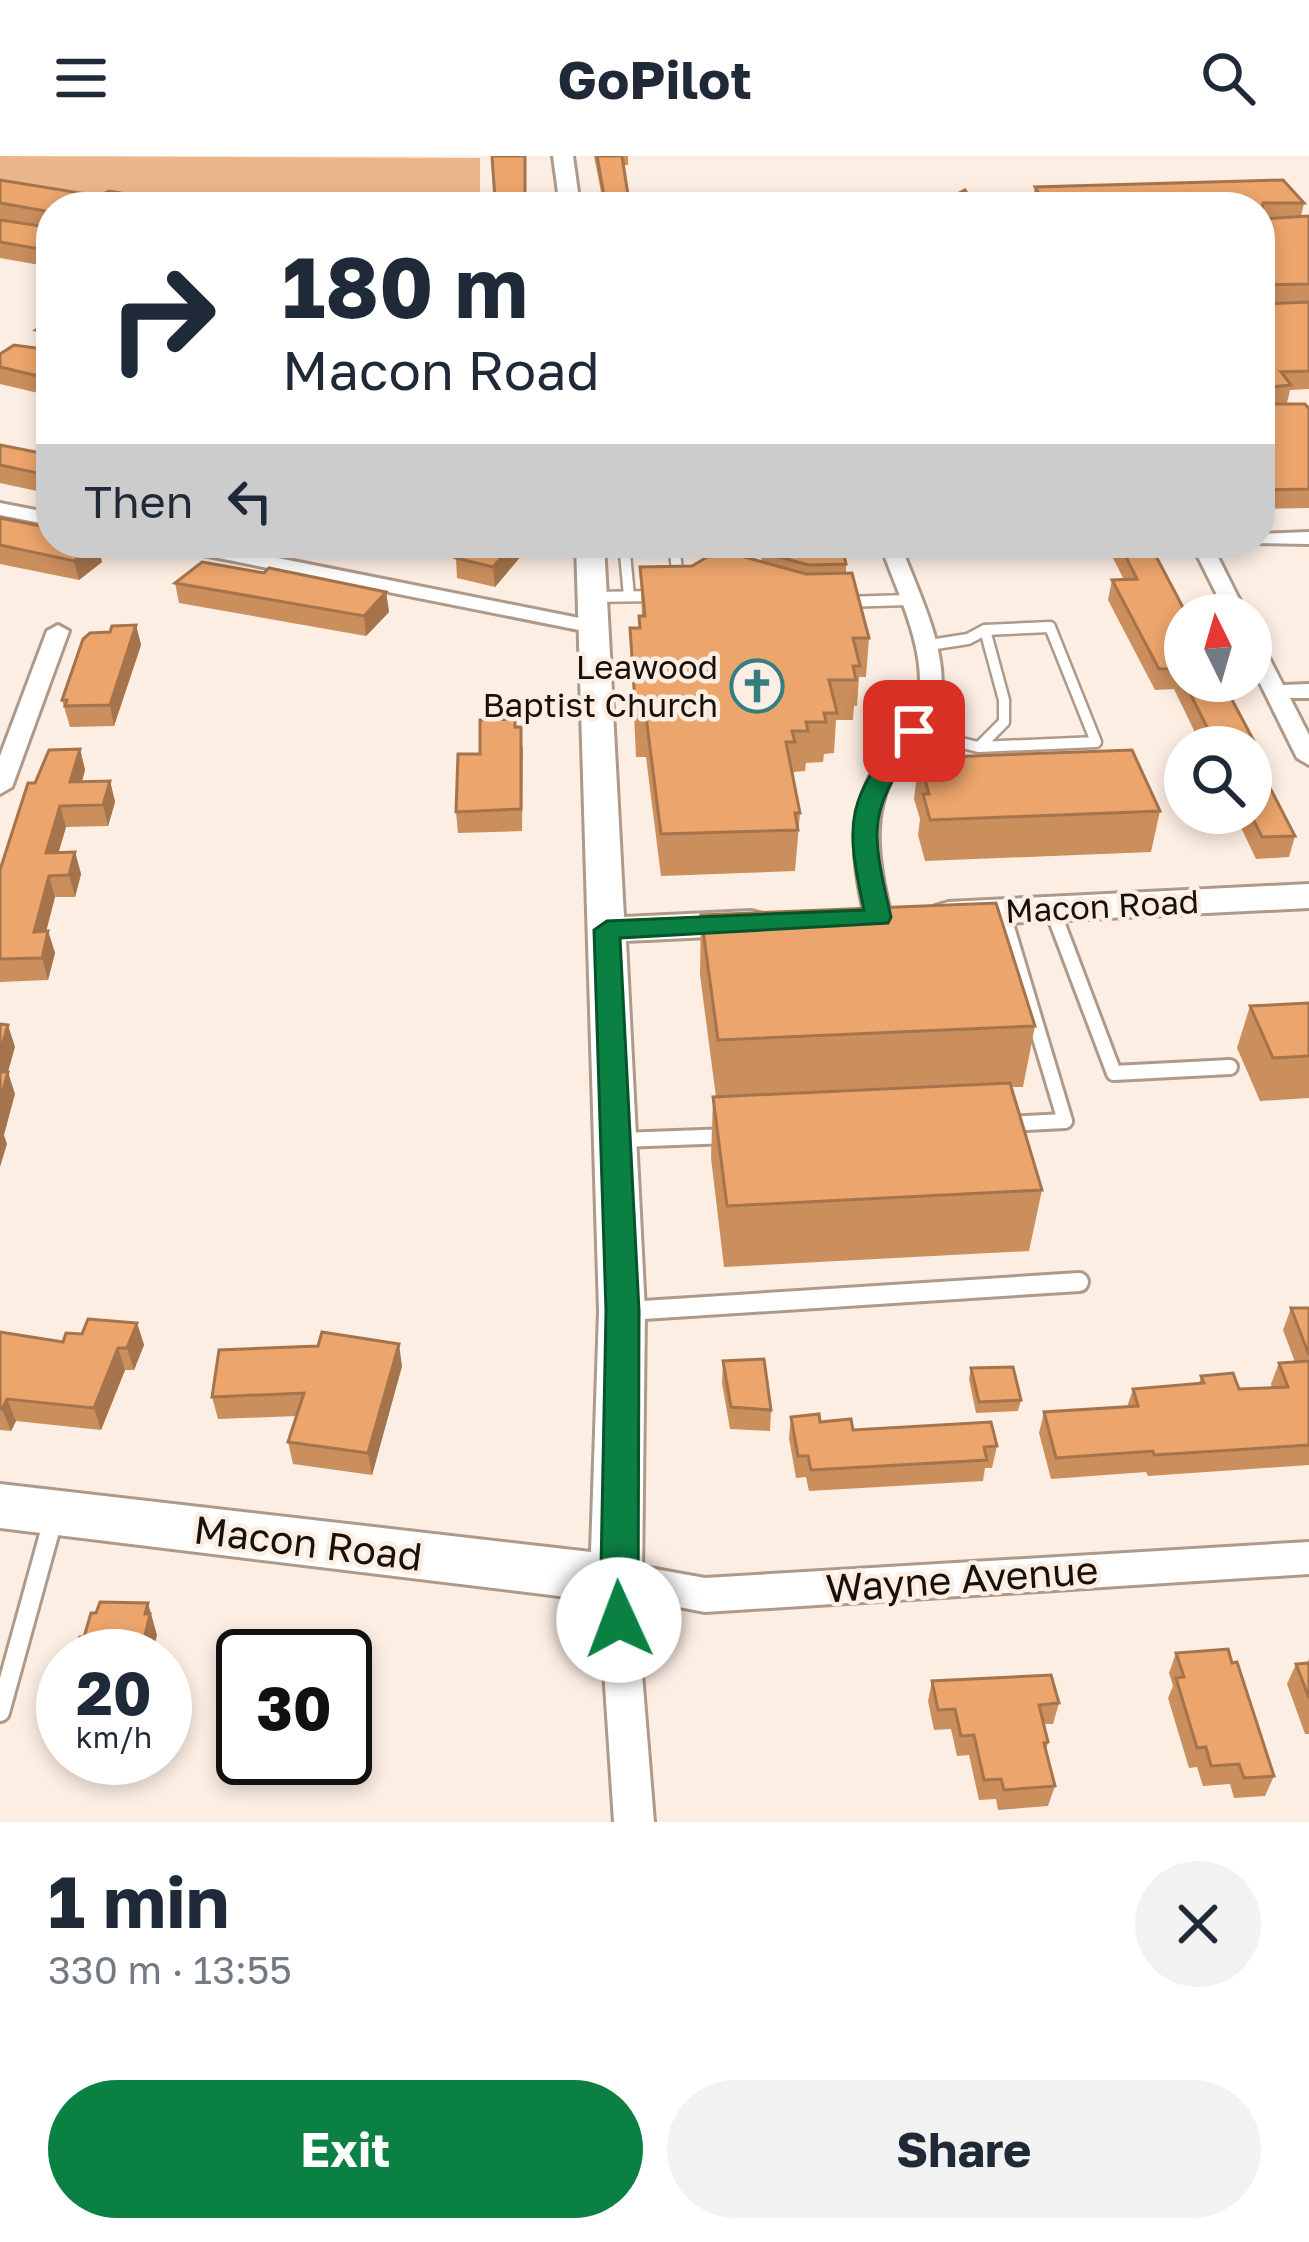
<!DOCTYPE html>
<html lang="en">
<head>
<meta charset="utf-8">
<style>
  body { margin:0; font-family:"Golos Text",sans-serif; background:#f2f2f3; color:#1f2937; height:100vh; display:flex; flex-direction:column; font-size:45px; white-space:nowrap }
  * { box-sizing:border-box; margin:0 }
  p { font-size:39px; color:#747a83 }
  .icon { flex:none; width:66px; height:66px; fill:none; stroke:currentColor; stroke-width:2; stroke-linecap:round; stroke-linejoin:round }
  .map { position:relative; height:1666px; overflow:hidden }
  .panel { display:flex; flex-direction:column; background:#fff; flex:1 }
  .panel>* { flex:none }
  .banner { position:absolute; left:36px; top:36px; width:1239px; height:366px; border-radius:48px; box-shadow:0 6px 18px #0003; background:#fff; color:#1f2937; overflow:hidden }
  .needle { width:78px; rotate:355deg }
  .controls { position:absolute; left:1164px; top:438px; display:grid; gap:24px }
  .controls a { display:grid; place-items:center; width:108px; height:108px; border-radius:50%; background:#fff; box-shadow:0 6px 18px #0003; font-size:60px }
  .speed { position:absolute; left:36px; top:1473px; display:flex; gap:24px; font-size:60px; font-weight:700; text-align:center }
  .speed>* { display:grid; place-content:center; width:156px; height:156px; border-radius:50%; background:#fff; box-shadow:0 6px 18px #0003; line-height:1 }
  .speed small { font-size:30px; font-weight:400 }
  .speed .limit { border:6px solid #111; border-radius:18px; background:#fff; color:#111 }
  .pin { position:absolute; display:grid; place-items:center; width:102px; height:102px; color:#fff; margin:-51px; border-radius:24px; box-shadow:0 6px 18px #0006 }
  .me { position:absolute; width:132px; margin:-66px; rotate:358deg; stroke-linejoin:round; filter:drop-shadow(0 0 9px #0008) }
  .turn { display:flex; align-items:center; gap:42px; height:252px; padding:0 48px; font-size:54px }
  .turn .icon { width:156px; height:156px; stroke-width:2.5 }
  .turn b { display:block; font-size:84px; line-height:102px }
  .then { display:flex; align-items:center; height:114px; padding:0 48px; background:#0003; gap:24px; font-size:45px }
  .round { display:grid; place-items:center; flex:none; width:126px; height:126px; border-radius:63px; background:#f2f2f3 }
  .headline { display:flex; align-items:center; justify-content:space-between; height:204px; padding:0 48px }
  h1 { font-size:72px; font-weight:700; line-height:90px }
  .action { display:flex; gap:24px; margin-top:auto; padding:24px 48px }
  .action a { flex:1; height:138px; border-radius:72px; background:#0b8043; color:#fff; font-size:48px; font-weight:700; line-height:138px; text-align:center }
  .action a+a { background:#f2f2f3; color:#1f2937 }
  header { display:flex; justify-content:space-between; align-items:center; height:156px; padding:0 48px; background:#fff; font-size:54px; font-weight:700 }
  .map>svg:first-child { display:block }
  .green { fill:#ecb68d }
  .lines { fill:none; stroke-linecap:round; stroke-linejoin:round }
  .lane-far2-casing { stroke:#af9988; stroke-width:15 }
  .lane-far1-casing { stroke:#af9988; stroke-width:20 }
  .lane-casing { stroke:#af9988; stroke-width:24 }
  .street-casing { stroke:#af9988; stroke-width:6 }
  .secondary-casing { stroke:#af9988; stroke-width:6 }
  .lane-far2 { stroke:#fff; stroke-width:10 }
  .lane-far1 { stroke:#fff; stroke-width:14 }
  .lane { stroke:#fff; stroke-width:18 }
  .street { fill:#fff; fill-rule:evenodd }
  .secondary { fill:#fff; fill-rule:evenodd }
  .wall { fill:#cb8e5d }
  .shaded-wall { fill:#a5744c }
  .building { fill:#eca56c; stroke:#a5744c; stroke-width:3 }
  .route { fill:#0b8043; stroke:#07532c; stroke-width:3 }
  .labels { text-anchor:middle; stroke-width:9; stroke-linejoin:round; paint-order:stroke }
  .poi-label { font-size:33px; fill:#18100a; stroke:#fdeee3; text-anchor:end }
  .street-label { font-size:33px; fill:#18100a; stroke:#fdeee3 }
  .near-street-label { font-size:39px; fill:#18100a; stroke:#fdeee3 }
</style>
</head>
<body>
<header><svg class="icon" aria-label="menu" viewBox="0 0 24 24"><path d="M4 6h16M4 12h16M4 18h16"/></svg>GoPilot<svg class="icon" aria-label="search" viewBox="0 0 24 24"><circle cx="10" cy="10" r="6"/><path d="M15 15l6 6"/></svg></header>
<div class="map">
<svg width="1309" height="1666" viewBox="0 0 1309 1666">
  <rect width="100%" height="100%" fill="#fdeee3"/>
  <!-- green -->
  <polygon class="green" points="0,0 480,2 480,51 167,51 0,26"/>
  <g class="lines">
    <!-- lane-far2 casing -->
    <g class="lane-far2-casing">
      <g id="lane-far2">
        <polyline points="624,387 629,440"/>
        <polyline points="674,387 678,424"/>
        <polyline points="723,387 728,415"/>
        <polyline points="592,441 659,440"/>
        <polyline points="843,446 908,444"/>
        <polyline points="914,575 978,591 1096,586 1050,471 985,474 968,483 923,490"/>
        <polyline points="981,589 1004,566 1004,544 985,474"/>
      </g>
    </g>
    <!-- lane-far1 casing -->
    <g class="lane-far1-casing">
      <g id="lane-far1">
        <polyline points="1052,753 1114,917 1230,911"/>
        <polyline points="1002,755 1065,965 1004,968"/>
        <polyline points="621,984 730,980"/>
      </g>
    </g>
    <!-- lane casing -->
    <g class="lane-casing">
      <g id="lane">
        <polyline points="628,1155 1079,1126"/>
        <polyline points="0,1556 53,1364"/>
      </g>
    </g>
    <!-- street casing -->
    <g class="street-casing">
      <g id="street">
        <polygon points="0,347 51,357 51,369 0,359"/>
        <polygon points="1309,376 1309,388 1252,387 1260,387 1260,378"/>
        <polygon points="163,387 203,387 594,465 605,471 594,477 173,393"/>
        <path d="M880,387H900C916,432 947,490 941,538C938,564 918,582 904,602C867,652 878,704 891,761L878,769L865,761C851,697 846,649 886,594C899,577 916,561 919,539C926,491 895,432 880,387Z"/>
        <polygon points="1191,387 1211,387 1247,459 1227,459"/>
        <polygon points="58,469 69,475 12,631 0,638 0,600 47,475"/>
        <polygon points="1251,482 1262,488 1283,529 1309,528 1309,542 1290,542 1309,579 1309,609 1297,602 1251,509"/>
        <polygon points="1309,1386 1309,1418 705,1456 636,1443 654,1666 614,1666 598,1423 603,1411 616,1406 705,1422"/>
      </g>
    </g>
    <!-- secondary casing -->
    <g class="secondary-casing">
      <g id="secondary">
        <polygon points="553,0 573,0 580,51 560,51"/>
        <polygon points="576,387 604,387 624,761 751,755 764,758 770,767 764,776 751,779 626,785 645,1155 642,1423 635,1440 616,1447 0,1372 0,1328 591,1396 599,1155"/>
        <polygon points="1309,728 1309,752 948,770 935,766 929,758 935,750 948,746"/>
      </g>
    </g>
    <!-- lane-far2 -->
    <use href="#lane-far2" class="lane-far2"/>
    <!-- lane-far1 -->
    <use href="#lane-far1" class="lane-far1"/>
    <!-- lane -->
    <use href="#lane" class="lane"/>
    <!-- street -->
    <use href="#street" class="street"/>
    <!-- secondary -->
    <use href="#secondary" class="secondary"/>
  </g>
  <!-- wall -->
  <g class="wall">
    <polygon points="594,0 628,0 628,9 623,9 628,39 631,47 646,51 604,51"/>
    <polygon points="0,24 98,40 51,51 51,111 0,102 0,64 47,71 0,63"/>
    <polygon points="1035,31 1304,47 1301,61 1309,60 1309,146 1263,146 1264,148 1309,146 1309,233 1290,234 1287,247 1309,253 1309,352 1260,353 1260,51 1035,51 1032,47"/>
    <polygon points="51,164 51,240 0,228 0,198 40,192 36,174"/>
    <polygon points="0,289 51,299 51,338 0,327"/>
    <polygon points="0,362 102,406 79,424 0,408"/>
    <polygon points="471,387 532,387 495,431 457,422 456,402"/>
    <polygon points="758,387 841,387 846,408 846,417 869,482 866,521 859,521 857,550 854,550 853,564 836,564 834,597 824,598 823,606 806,607 805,615 793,616 800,657 795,715 661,720 646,601 636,601 630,472 639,472 639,460 642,460 640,411 762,406"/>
    <polygon points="1097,387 1149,387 1255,587 1252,597 1295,680 1289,701 1256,703 1234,657 1251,657 1251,591 1202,591 1174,533 1155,534 1108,444 1112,424 1124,424 1109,394 1100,394"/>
    <polygon points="175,427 386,436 389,456 366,480 179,447"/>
    <polygon points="136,469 141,489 114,570 70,571 62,544"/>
    <polygon points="515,571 523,592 522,675 458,677 456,656 480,598"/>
    <polygon points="80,593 85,614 82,626 110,625 115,646 108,670 66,671 58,697 75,696 81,718 75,741 55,741 46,776 48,775 55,797 48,824 0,826 0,714 35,627"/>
    <polygon points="919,602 1160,655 1151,696 925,705 918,679 920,663 914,643"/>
    <polygon points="701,759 1035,870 1023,931 1011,931 1042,1034 1029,1095 724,1111 711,1002 713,941 716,941 700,819"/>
    <polygon points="1309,847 1309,942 1260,945 1237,892 1250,850"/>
    <polygon points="1291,1152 1309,1152 1309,1309 1148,1320 1146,1316 1051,1323 1039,1277 1044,1256 1127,1251 1133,1233 1199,1228 1201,1220 1239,1233 1272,1231 1271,1228 1279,1207 1295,1206 1283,1174"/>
    <polygon points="137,1167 144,1189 134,1214 125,1214 101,1274 16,1265 11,1275 0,1274 0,1176 63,1186 82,1178"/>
    <polygon points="723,1205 771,1254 770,1275 730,1273 722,1227"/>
    <polygon points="402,1210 372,1319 293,1308 288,1286 297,1260 218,1263 212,1241"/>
    <polygon points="971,1212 1021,1244 1018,1255 976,1257 969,1223"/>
    <polygon points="791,1261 853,1274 997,1290 992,1312 985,1312 983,1325 809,1335 806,1321 796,1322 789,1282"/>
    <polygon points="1176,1497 1274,1620 1265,1640 1234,1642 1230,1628 1203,1630 1197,1611 1189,1612 1168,1542 1173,1530 1169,1517"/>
    <polygon points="1309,1503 1309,1578 1305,1578 1287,1528 1296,1508 1307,1507"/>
    <polygon points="932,1525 1059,1547 1053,1568 1044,1568 1048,1586 1046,1595 1055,1630 1048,1650 998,1654 996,1643 979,1644 969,1599 957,1600 951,1573 934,1574 928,1545"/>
  </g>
  <!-- shaded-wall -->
  <g class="shaded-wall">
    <polygon points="98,387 102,406 79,424 74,405"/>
    <polygon points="514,387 532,387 495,431 493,411"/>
    <polygon points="386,436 389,456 366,480 364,460"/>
    <polygon points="136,469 141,489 114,570 110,549"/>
    <polygon points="80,593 85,614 75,647 70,626"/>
    <polygon points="110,625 115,646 108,670 103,649"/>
    <polygon points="60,650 66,671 52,719 46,697"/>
    <polygon points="75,696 81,718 75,741 69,719"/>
    <polygon points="49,720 55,741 40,798 34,776"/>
    <polygon points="48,775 55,797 48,824 42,802"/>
    <polygon points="8,869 15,891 8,916 15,938 4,979 7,988 0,1011 0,897"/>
    <polygon points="137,1167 144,1189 134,1214 127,1192"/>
    <polygon points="399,1188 402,1210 372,1319 368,1297"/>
    <polygon points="118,1192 125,1214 101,1274 94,1252"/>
    <polygon points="7,1243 16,1265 11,1275 2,1253"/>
    <polygon points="148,1447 157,1479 152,1500 139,1500"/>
  </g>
  <!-- building -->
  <g class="building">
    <polygon points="492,0 525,0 525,51 485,51 486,45 495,44"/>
    <polygon points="597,0 622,0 628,39 631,47 645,46 646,51 606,51"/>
    <polygon points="0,24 98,40 109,35 200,51 51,51 51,56 0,47"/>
    <polygon points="1283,24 1304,47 1263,47 1260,63 1309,60 1309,128 1264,129 1260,133 1260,51 1047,51 1035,31"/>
    <polygon points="965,34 975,51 952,51 948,43"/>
    <polygon points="879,40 883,51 852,51 848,41"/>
    <polygon points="0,64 47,71 51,67 51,95 0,86"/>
    <polygon points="1260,136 1264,148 1309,146 1309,215 1281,216 1291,229 1261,232 1261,248 1305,248 1309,253 1309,333 1260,334"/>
    <polygon points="51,164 51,223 0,211 0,198 14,189 50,194 51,177 36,174"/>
    <polygon points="0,289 51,299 51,320 0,309"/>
    <polygon points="0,362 51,372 51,387 97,387 74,405 0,389"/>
    <polygon points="471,387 514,387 493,411 456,402"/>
    <polygon points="765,387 841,387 846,408 809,409 767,398"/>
    <polygon points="1119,387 1149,387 1187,459 1185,459 1185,525 1222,525 1255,587 1247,587 1249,591 1217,591 1178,513 1159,513 1112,424 1137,423"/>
    <polygon points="714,397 730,397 806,418 852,417 869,482 853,482 860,510 853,510 856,524 829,524 837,557 824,557 826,566 806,566 808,575 792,575 795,586 786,586 800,657 795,657 798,674 661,678 646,560 636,560 630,472 640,472 639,460 645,460 640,411 692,410"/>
    <polygon points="202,406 264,417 269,412 386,436 364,460 175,427"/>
    <polygon points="136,469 110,549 65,550 67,544 62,544 83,483 90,477 110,476 112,470"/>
    <polygon points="515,563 515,571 521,571 521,653 456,656 458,598 480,598 480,564"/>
    <polygon points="80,593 70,626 110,625 103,649 60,650 46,697 75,696 69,719 49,720 34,776 48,775 42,802 0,803 0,714 28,627 35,627 49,594"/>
    <polygon points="1132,594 1160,655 930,664 923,638 929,638 919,602"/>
    <polygon points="1251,595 1295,680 1262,681 1250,657"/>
    <polygon points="996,747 1035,870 718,884 701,759"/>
    <polygon points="1309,847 1309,900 1273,902 1250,850"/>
    <polygon points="0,868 8,869 0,897"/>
    <polygon points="0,916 8,916 0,945"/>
    <polygon points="1010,927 1042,1034 727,1050 713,941"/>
    <polygon points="1291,1152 1309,1152 1309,1199"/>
    <polygon points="88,1163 137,1167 127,1192 118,1192 94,1252 7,1243 2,1253 0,1253 0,1176 63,1186 66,1177 82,1178"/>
    <polygon points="322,1176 399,1188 368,1297 288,1286 304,1237 212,1241 219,1194 318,1190"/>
    <polygon points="764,1203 771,1254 731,1251 723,1205"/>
    <polygon points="1309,1205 1309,1289 1154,1299 1153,1295 1056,1302 1044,1256 1138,1250 1133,1233 1204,1227 1201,1220 1233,1217 1239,1233 1288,1231 1279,1207"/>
    <polygon points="1013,1211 1021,1244 979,1246 971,1212"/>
    <polygon points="819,1258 820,1266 851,1263 853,1274 991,1266 997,1290 984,1291 987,1304 811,1314 808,1300 798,1300 791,1261"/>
    <polygon points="100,1446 148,1447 145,1458 150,1458 140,1500 75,1500 80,1481 84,1481 91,1457 96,1457"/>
    <polygon points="1228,1493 1232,1507 1237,1506 1274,1620 1244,1622 1239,1608 1211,1610 1206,1591 1197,1592 1176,1522 1184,1521 1176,1497"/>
    <polygon points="1309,1507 1309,1542 1296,1508"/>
    <polygon points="1051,1519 1059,1547 1039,1549 1048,1586 1044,1587 1055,1630 1004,1634 1001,1623 984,1624 974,1579 961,1580 955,1553 938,1554 932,1525"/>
    <polygon points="63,1550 63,1571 58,1571"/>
  </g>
  <!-- route -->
  <path class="route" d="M914,568L925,575C868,655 869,667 891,761L888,767L620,782L639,1155L638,1464L632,1476L619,1481L606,1476L600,1464L606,1155L594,774L607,765L864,754C844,662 847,645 905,570Z"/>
  <!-- icons -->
  <defs>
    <g id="church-ring" transform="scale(2.7)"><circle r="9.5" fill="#fdeee3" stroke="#357e80" stroke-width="1.5"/><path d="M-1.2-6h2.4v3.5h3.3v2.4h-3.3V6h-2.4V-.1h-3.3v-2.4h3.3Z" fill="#357e80"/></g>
  </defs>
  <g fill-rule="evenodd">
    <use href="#church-ring" x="757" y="530"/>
  </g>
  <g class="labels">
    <!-- poi labels -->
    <g class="poi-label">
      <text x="718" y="523">Leawood<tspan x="718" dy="38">Baptist Church</tspan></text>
    </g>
    <!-- street labels -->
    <g class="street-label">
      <text transform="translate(1102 750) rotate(-3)" y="12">Macon Road</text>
    </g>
    <!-- near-street labels -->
    <g class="near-street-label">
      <text transform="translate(308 1387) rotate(7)" y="14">Macon Road</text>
      <text transform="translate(962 1423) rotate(-4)" y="14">Wayne Avenue</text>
    </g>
  </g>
</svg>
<div class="controls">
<a><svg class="needle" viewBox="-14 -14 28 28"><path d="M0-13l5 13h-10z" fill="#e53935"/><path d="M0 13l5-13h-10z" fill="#747a83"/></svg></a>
<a><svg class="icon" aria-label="search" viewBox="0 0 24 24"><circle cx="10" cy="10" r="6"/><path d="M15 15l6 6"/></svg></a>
</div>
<div class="speed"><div>20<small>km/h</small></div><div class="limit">30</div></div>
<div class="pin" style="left:914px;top:575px;background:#d93025"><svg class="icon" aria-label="arrive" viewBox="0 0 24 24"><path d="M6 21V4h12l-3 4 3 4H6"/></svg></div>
<svg class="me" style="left:619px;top:1464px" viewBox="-20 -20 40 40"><circle r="19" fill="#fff"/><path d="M0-13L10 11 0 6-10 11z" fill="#0b8043"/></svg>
<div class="banner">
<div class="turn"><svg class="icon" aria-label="right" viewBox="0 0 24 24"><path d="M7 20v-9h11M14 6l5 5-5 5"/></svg><div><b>180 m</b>Macon Road</div></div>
<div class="then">Then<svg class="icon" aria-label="left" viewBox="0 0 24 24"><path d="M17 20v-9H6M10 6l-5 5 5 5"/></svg></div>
</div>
</div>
<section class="panel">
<div class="headline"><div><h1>1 min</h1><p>330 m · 13:55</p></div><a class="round"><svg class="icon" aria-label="close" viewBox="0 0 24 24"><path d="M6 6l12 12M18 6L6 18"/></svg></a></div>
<div class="action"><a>Exit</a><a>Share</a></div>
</section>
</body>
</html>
